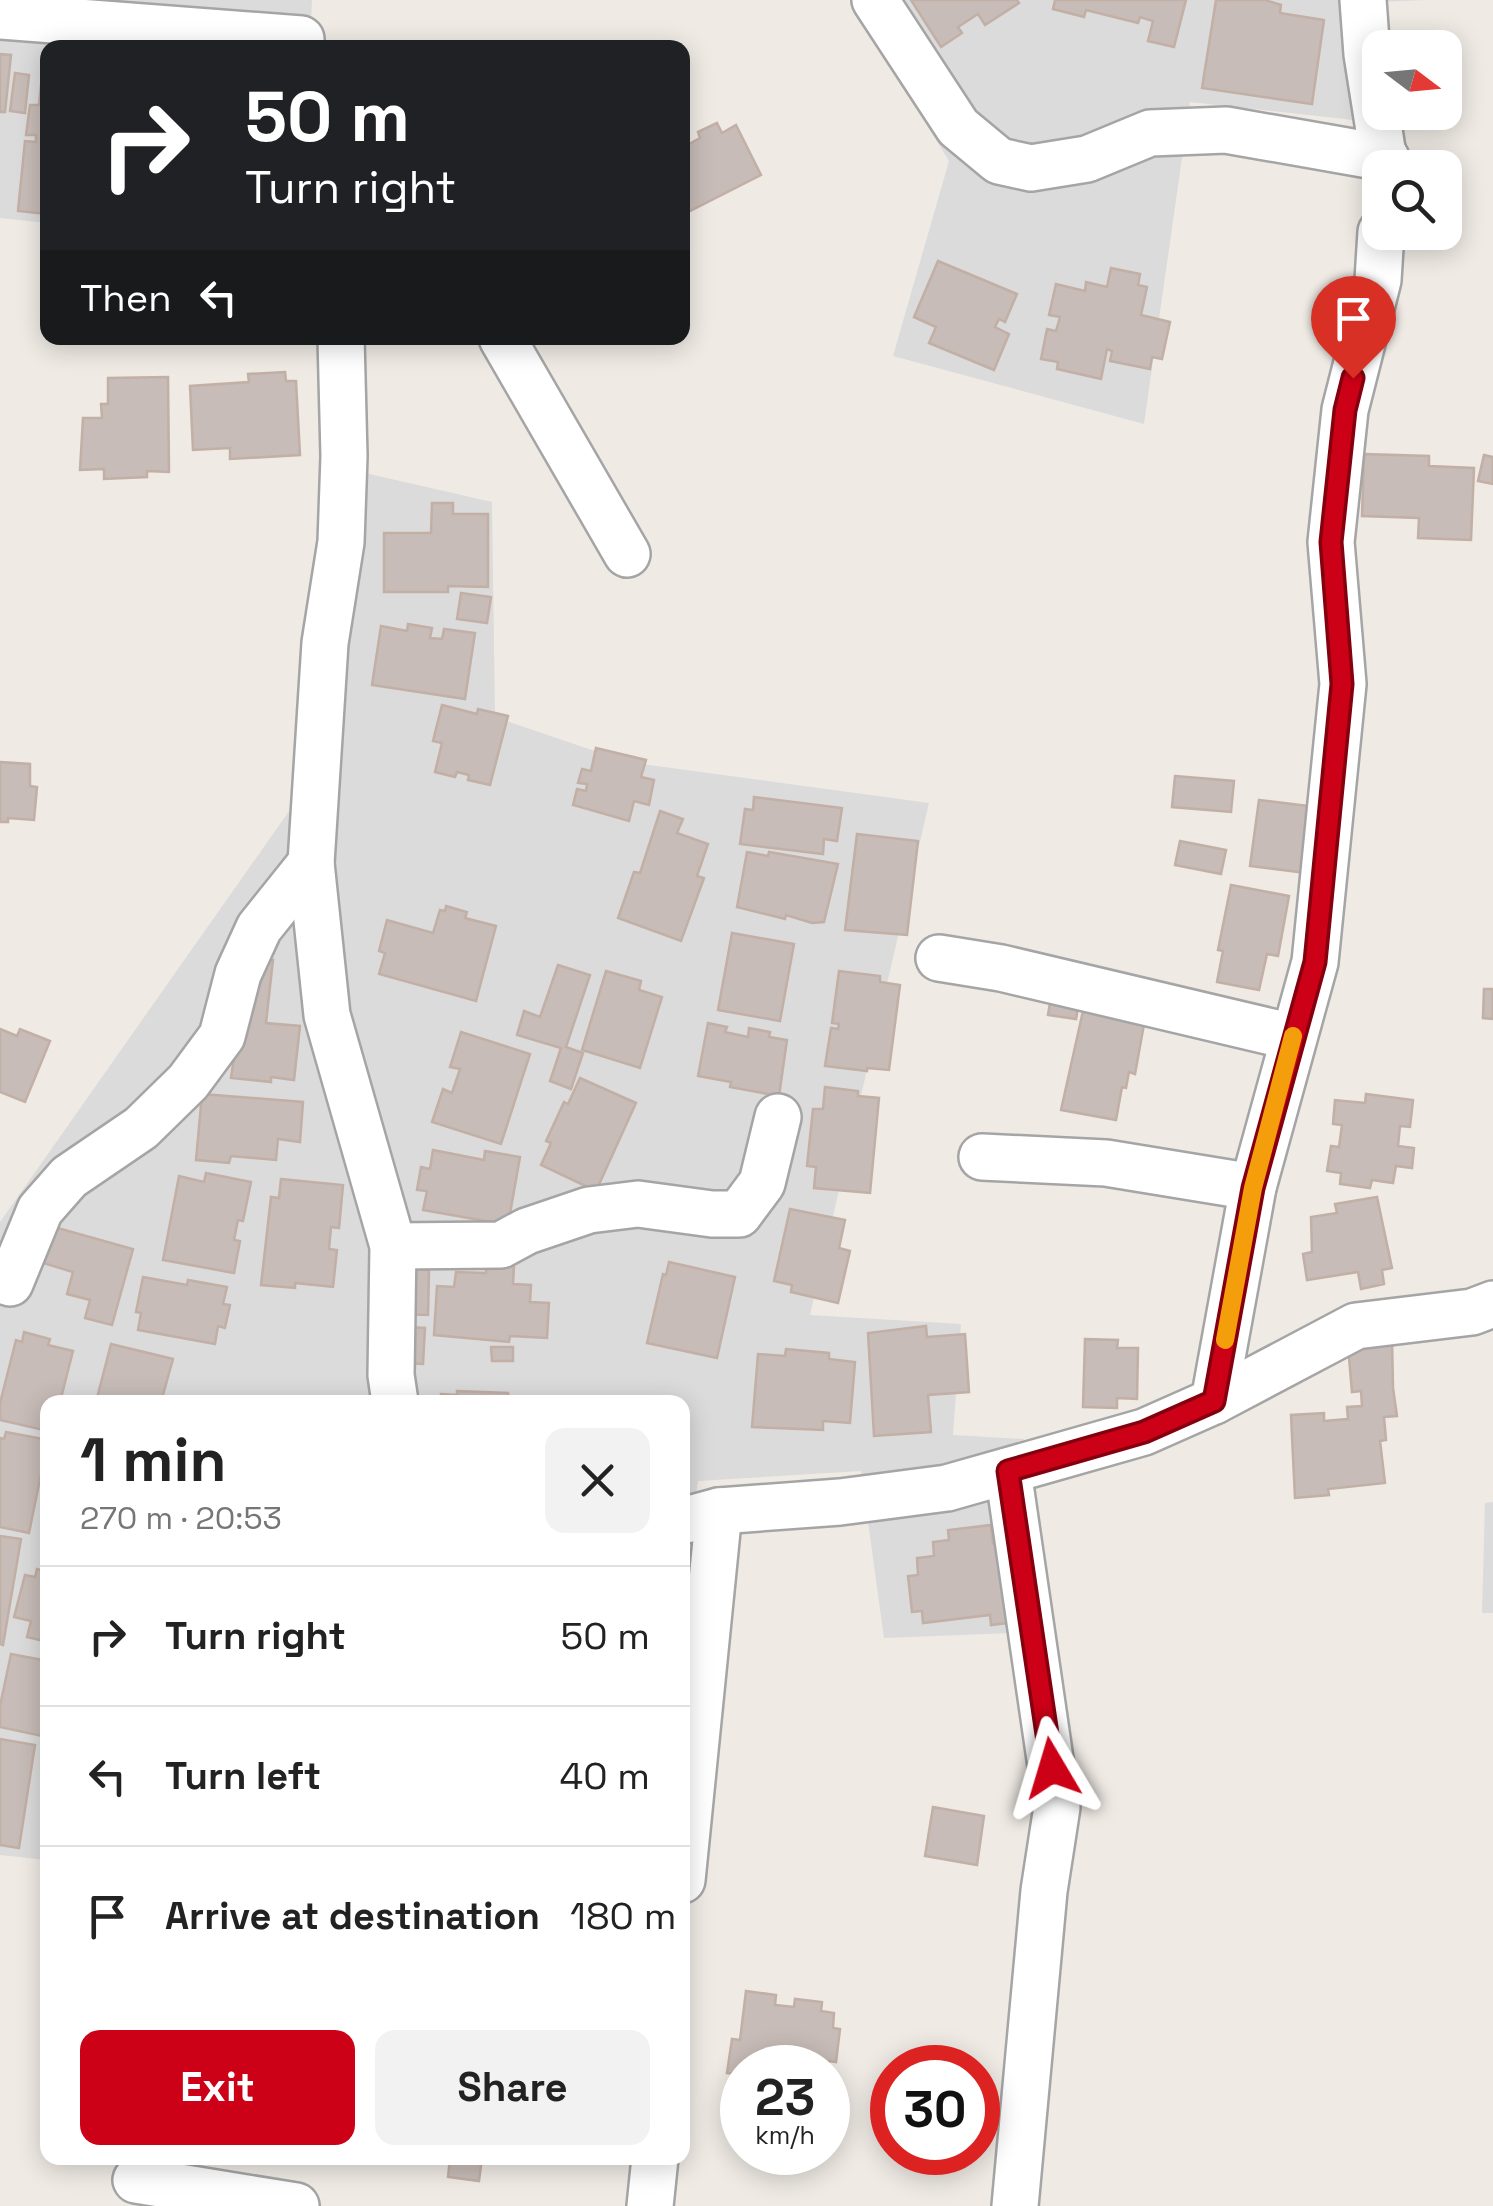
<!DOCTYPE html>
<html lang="en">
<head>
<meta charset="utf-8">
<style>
  body { margin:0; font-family:"Space Grotesk",sans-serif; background:#f2f2f2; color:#222; height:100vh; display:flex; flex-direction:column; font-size:38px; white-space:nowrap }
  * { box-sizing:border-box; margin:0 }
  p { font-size:32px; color:#767676 }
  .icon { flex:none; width:55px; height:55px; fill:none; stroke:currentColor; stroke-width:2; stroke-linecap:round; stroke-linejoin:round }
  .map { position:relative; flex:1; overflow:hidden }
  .side { position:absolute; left:40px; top:1395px; width:650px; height:770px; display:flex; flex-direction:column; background:#fff; border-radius:20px; box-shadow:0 5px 25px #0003 }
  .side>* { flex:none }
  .top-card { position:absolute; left:40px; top:40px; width:650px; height:305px; border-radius:20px; box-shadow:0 5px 25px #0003; background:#202124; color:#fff; overflow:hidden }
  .needle { width:65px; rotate:106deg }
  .tools { position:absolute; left:1362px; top:30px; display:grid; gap:20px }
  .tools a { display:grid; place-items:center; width:100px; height:100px; border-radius:20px; background:#fff; box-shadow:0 5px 25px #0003; font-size:50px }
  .speed { position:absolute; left:720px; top:2045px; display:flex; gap:20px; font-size:50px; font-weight:700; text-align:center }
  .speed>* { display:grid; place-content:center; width:130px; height:130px; border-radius:50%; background:#fff; box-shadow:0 5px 25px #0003; line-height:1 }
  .speed small { font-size:25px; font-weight:400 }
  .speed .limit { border:15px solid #d22; background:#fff; color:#111 }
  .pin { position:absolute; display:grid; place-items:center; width:85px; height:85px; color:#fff; margin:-102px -42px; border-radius:50% 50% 50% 0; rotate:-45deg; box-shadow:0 0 10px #0007 }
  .pin .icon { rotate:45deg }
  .me { position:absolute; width:110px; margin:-55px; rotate:353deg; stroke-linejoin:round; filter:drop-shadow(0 0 8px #0008) }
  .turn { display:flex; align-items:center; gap:35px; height:210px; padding:0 40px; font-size:45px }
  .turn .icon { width:130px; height:130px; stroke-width:2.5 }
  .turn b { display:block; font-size:70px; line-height:85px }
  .then { display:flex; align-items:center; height:95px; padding:0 40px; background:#0003; gap:20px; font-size:38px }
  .round { display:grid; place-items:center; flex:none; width:105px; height:105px; border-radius:20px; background:#f2f2f2 }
  .overview { display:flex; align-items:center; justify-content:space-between; height:170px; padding:0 40px }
  h1 { font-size:60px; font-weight:700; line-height:75px }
  .primary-button { display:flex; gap:20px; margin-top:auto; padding:20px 40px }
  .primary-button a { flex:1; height:115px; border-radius:20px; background:#cc0017; color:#fff; font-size:40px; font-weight:700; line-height:115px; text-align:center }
  .primary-button a+a { background:#f2f2f2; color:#222 }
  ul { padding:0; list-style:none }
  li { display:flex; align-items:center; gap:30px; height:140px; padding:0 40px; border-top:2px solid #e0e0e0 }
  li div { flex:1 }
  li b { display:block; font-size:38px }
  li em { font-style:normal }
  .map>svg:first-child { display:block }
  .residential { fill:#dcdbdb }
  .building { fill:#c7bcb7; stroke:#c2afa5; stroke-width:2.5 }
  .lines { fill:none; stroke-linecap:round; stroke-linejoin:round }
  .minor-casing { stroke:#a5a5a5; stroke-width:50 }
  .minor { stroke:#fff; stroke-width:45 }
  .route-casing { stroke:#85000f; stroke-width:25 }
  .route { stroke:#cc0017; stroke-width:18 }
  .slow { stroke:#f59e0b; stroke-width:18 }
</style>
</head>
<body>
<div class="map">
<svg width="1493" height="2206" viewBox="0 0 1493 2206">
  <rect width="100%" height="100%" fill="#efeae4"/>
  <!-- residential -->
  <g class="residential">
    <polygon points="0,0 312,0 310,47 48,48 47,223 0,218"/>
    <polygon points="850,0 1426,0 1378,2 1362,121 1190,102 1144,424 893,356 949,161"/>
    <polygon points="365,473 492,502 495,717 627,762 929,803 810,1315 961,1324 953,1435 1024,1439 1039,1632 884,1638 861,1471 698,1481 683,1582 682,1402 48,1402 47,1860 0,1855 0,1222 313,777"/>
    <polygon points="1493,1502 1493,1613 1482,1613 1485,1503"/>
  </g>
  <!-- building -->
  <g class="building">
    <polygon points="911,0 1017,0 1019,3 985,25 978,14 958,27 962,33 941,47"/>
    <polygon points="1055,0 1186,0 1174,47 1148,41 1153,21 1140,17 1138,23 1086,10 1084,17 1053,9"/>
    <polygon points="1216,0 1265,0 1281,5 1280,13 1324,20 1312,104 1202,88"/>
    <polygon points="0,54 11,55 5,112 0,112"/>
    <polygon points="15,73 29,75 25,113 10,111"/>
    <polygon points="42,76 48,77 48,214 18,211 25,141 36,142 36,135 26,135 30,105 39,105"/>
    <polygon points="717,123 722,133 736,125 761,175 684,214 682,148 700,138 698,132"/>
    <polygon points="938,261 1017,294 1005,322 999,319 995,327 1009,334 994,370 929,343 936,327 914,317"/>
    <polygon points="1111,268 1140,274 1138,285 1147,287 1141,315 1170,322 1162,359 1152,357 1150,369 1110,361 1112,351 1107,349 1101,379 1057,369 1058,362 1041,359 1047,329 1056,331 1060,317 1049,315 1056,284 1085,291 1086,282 1107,287"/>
    <polygon points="285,372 286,381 296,381 300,455 230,459 230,448 193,450 190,386 249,382 248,374"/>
    <polygon points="168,377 169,472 147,471 147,477 104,479 104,469 80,470 83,418 102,418 101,404 108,404 108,378"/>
    <polygon points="1364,454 1429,456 1429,466 1474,468 1471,540 1418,538 1419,518 1362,516"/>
    <polygon points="1484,455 1493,457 1493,484 1478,481"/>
    <polygon points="432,503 453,503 453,514 488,514 488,587 448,586 448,592 384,592 384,533 431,533"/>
    <polygon points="461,593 491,597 487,623 457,619"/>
    <polygon points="408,624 432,628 430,638 442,639 444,629 475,633 465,699 372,685 381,626 407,631"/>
    <polygon points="442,705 477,714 478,709 508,716 490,785 468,780 469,775 457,772 455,777 435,772 442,743 433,741"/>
    <polygon points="596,748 646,760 641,777 654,780 649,805 634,801 629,821 573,805 577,789 586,791 587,784 578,783 582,769 591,771"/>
    <polygon points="0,762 30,764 30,786 37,787 34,820 8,818 8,822 0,822"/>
    <polygon points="1175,776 1234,781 1231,812 1172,807"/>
    <polygon points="754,797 842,808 837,841 824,839 823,854 740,844 745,809 753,810"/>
    <polygon points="1259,800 1317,807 1307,873 1250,866"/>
    <polygon points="660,811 683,819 677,833 708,844 697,876 704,878 681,941 618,918 634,872 640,873"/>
    <polygon points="857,834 918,841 907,935 845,930"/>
    <polygon points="1180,841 1226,850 1221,874 1175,865"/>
    <polygon points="747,852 768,856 769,852 838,864 824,922 812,923 786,915 785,919 737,907"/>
    <polygon points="1231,885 1289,896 1278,956 1267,954 1259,990 1217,982 1223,951 1218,950"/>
    <polygon points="446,906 467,912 465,918 496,926 476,1001 379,974 385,953 379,951 387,920 433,933 440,910 445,911"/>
    <polygon points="732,933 794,944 780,1021 718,1010"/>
    <polygon points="249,958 273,960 266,1023 300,1026 294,1080 271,1077 271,1082 231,1078"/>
    <polygon points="558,965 590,975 566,1047 583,1053 571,1089 550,1081 561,1048 517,1035 524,1011 540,1017"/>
    <polygon points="606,971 641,981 639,990 662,997 640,1068 582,1050"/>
    <polygon points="839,971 880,976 880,982 900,985 889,1070 867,1068 867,1071 825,1066 831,1028 838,1029 839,1024 832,1023"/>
    <polygon points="1484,989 1493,989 1493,1019 1483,1018"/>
    <polygon points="1052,991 1080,996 1076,1019 1048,1015"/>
    <polygon points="1085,1002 1146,1013 1135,1074 1129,1072 1126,1088 1122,1087 1116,1120 1061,1110"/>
    <polygon points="708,1023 727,1027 725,1032 748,1037 749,1028 770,1032 769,1037 787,1040 779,1096 730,1087 731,1082 698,1076"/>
    <polygon points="0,1029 17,1036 20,1029 50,1041 25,1102 0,1092"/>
    <polygon points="461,1032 530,1054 501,1144 432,1122 443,1089 452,1093 460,1069 450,1067"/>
    <polygon points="580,1078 636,1103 596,1191 541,1165 551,1143 546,1141 564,1102 568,1104"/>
    <polygon points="825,1087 858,1091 858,1096 879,1098 870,1193 814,1188 816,1167 807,1166 813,1109 823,1109"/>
    <polygon points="202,1094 303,1102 300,1142 278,1139 276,1160 231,1156 229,1163 196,1160"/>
    <polygon points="1366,1094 1413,1100 1410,1127 1400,1126 1398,1146 1414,1148 1412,1168 1396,1166 1393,1183 1372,1180 1370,1188 1340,1184 1341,1173 1327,1171 1331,1146 1339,1147 1342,1125 1333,1124 1335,1100 1365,1103"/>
    <polygon points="433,1150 484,1160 485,1151 520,1157 508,1225 423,1210 427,1191 417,1190 421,1167 430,1169"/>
    <polygon points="206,1173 251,1182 243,1221 238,1220 234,1240 240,1241 234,1273 163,1260 179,1176 204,1182"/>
    <polygon points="281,1179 343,1185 339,1228 331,1227 329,1249 337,1250 333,1287 295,1283 295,1288 261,1285 271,1197 279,1198"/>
    <polygon points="1377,1197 1392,1268 1382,1270 1384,1284 1361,1289 1358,1272 1307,1280 1303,1254 1312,1252 1311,1217 1337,1213 1335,1204"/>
    <polygon points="790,1209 845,1220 839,1248 850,1251 838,1303 791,1292 792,1285 774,1281"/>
    <polygon points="54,1227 133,1249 112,1325 85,1318 90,1300 67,1294 73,1272 43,1263"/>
    <polygon points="669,1262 735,1277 717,1358 647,1343 663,1274 666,1275"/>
    <polygon points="486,1265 514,1266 513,1284 531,1285 530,1302 549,1303 547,1338 510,1336 509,1342 434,1335 437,1286 454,1287 456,1272 486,1273"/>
    <polygon points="403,1269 429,1270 428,1315 402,1314"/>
    <polygon points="143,1277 187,1285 188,1280 227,1287 223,1304 230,1305 225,1328 218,1326 215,1344 138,1330 141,1313 136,1312"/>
    <polygon points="926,1326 927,1337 965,1334 969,1392 928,1395 931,1432 874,1436 868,1333"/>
    <polygon points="408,1327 425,1328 423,1364 405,1363"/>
    <polygon points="24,1332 50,1339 48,1345 73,1351 60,1402 48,1402 48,1431 0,1420 0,1403 16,1340 22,1342"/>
    <polygon points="1085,1339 1118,1340 1117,1348 1138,1348 1137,1399 1117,1398 1117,1408 1083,1407"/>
    <polygon points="1392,1340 1393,1388 1397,1416 1384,1417 1386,1440 1380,1441 1385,1483 1328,1489 1329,1495 1295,1498 1291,1415 1324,1413 1324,1421 1348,1419 1347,1407 1362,1406 1361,1391 1352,1392 1348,1345"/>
    <polygon points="111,1344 173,1359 161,1402 96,1402"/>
    <polygon points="491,1347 513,1347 513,1361 492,1361"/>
    <polygon points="786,1349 829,1353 829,1359 855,1362 850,1423 823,1421 823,1430 752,1427 758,1354 785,1356"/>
    <polygon points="457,1391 508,1393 508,1397 539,1398 539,1402 441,1402 441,1394 457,1395"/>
    <polygon points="6,1432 48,1440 29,1533 0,1527 0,1438 4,1439"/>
    <polygon points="991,1525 993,1543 1010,1541 1024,1621 991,1625 990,1615 923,1623 922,1611 912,1612 908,1576 918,1575 917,1558 934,1556 933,1542 949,1540 948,1530"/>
    <polygon points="0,1536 21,1539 3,1645 0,1644"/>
    <polygon points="46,1547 48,1547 48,1642 27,1637 31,1621 14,1617 25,1575 35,1577 37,1569 41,1570"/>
    <polygon points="11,1654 48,1661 47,1737 0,1727 0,1706"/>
    <polygon points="0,1739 35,1745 19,1848 0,1845"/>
    <polygon points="933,1807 984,1816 977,1865 925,1856"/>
    <polygon points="746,1991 776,1995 775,2005 794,2007 795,1999 822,2002 821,2011 834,2013 833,2028 840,2029 836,2062 829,2061 828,2074 828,2068 777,2063 776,2068 742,2068 742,2074 727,2073 732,2039 740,2040"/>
    <polygon points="450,2158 482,2158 479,2181 448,2177"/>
  </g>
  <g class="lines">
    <!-- minor casing -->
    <g class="minor-casing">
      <g id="minor">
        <polyline points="875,0 958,127 999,161 1031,168 1087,159 1150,133 1226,130 1386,158"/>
        <polyline points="1363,0 1367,54 1385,168"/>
        <polyline points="0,16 301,39"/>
        <polyline points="341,338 344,456 341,542 325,643 311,863 327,1015 393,1246 391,1375 395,1402"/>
        <polyline points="502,338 627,554"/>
        <polyline points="939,958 1001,968 1293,1037"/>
        <polyline points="982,1157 1106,1163 1253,1187"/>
        <polyline points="393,1246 501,1245 527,1231 589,1210 638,1204 712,1214 739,1214 762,1183 778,1117"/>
        <polyline points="10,1283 40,1210 69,1177 141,1128 188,1082 222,1036 238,974 259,928 311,863"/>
        <polyline points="1214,1401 1253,1187 1315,962 1343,684 1331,542 1345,410 1378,280 1381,232"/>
        <polyline points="1008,1471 1057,1807 1044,1891 1015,2206"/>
        <polyline points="682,1521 719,1511 840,1502 947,1488 1144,1432 1214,1401 1356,1326 1472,1312 1493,1304"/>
        <polyline points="682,1880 719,1511"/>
        <polyline points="136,2180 296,2206"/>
        <polyline points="650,2206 655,2158"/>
      </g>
    </g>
    <!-- minor -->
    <use href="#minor" class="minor"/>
  </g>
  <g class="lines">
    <!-- route casing -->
    <g class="route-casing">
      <polyline id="route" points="1052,1768 1008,1471 1144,1432 1214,1401 1253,1188 1315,962 1342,684 1331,542 1345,410 1353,378"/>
    </g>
    <!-- route -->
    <use href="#route" class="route"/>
    <!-- slow -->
    <polyline class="slow" points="1225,1340 1253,1188 1293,1036"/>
  </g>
</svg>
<div class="tools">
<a><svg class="needle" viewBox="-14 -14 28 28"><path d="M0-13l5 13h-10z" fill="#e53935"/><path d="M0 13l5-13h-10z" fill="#767676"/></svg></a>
<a><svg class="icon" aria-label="search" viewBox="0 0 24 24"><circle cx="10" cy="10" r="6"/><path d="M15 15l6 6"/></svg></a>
</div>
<div class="speed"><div>23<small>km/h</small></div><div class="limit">30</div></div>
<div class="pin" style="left:1353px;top:378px;background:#d93025"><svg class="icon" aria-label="arrive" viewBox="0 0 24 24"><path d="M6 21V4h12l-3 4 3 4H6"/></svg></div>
<svg class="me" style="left:1052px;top:1768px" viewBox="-20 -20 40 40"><path d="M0-17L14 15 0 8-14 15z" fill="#cc0017" stroke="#fff" stroke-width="4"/></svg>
<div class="top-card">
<div class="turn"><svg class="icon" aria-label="right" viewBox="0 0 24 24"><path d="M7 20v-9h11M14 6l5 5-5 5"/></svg><div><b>50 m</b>Turn right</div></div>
<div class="then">Then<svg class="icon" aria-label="left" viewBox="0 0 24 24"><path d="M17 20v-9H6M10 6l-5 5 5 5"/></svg></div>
</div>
<section class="side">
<div class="overview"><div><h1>1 min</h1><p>270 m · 20:53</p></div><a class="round"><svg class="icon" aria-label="close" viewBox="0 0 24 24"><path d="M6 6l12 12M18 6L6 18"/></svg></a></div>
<ul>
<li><svg class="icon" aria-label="right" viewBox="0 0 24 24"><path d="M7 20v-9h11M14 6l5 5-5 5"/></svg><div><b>Turn right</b></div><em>50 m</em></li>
<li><svg class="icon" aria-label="left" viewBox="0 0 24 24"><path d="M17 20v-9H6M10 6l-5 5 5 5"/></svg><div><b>Turn left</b></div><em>40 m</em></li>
<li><svg class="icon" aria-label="arrive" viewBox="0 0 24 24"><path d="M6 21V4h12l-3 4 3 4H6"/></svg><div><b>Arrive at destination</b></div><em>180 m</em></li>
</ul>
<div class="primary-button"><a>Exit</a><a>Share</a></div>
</section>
</div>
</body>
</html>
